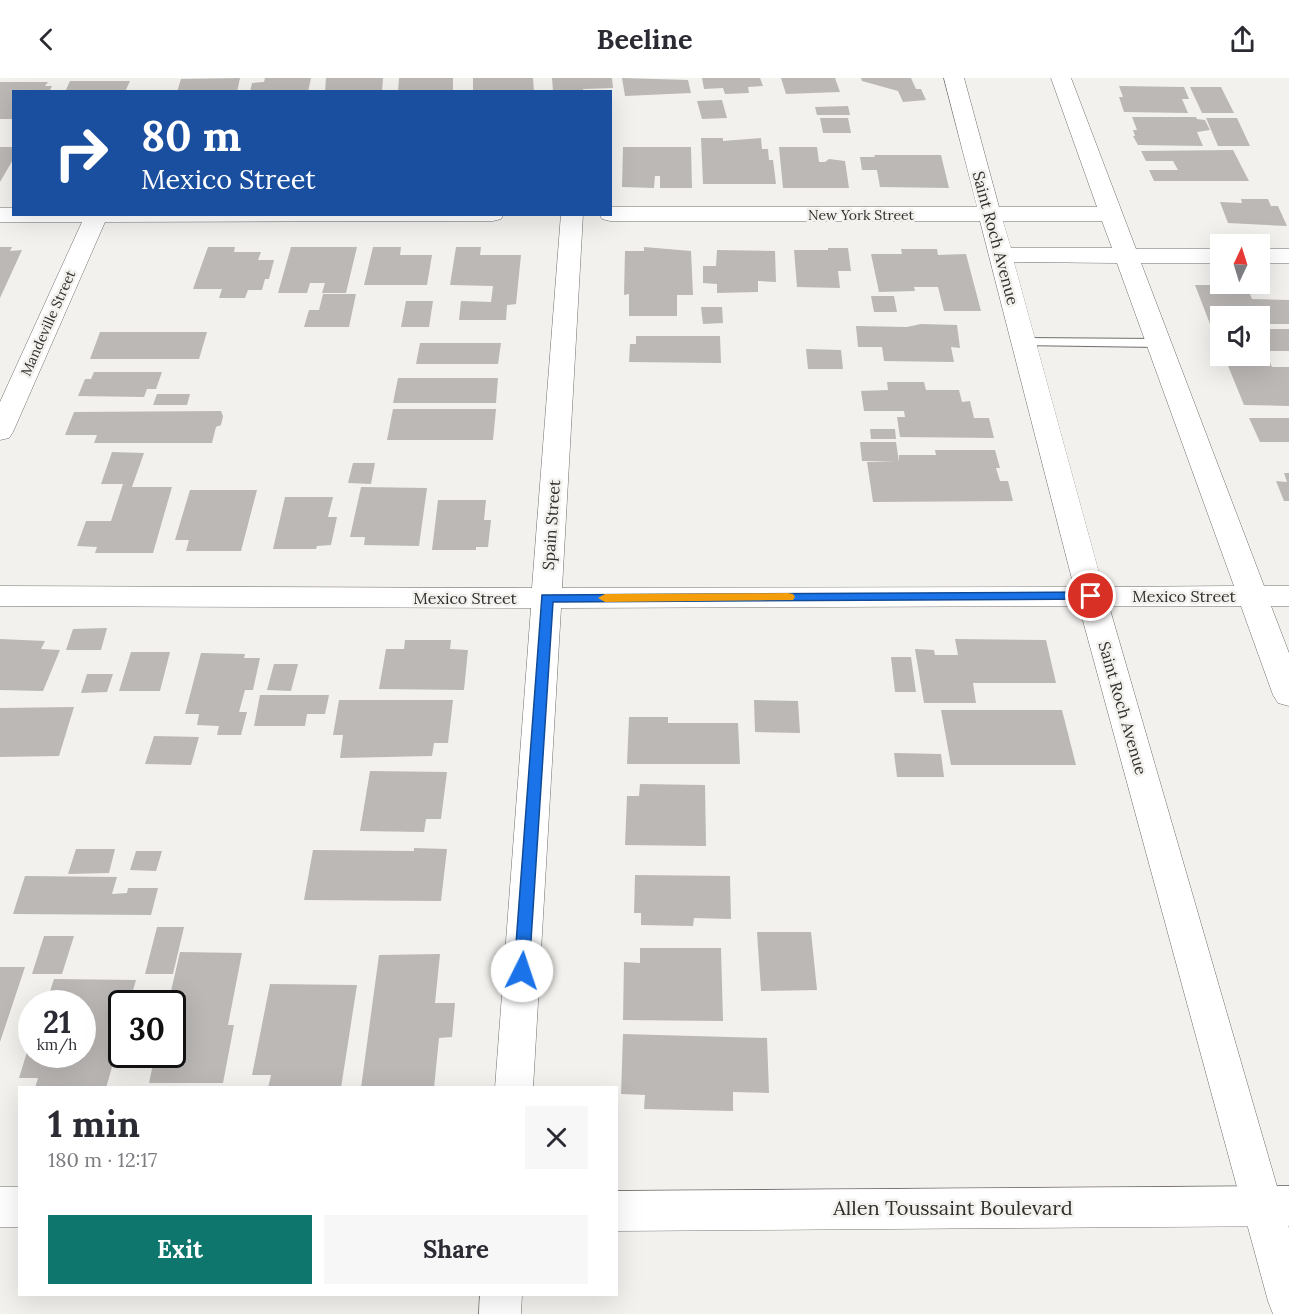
<!DOCTYPE html>
<html lang="en">
<head>
<meta charset="utf-8">
<style>
  body { margin:0; font-family:Lora,serif; background:#f7f7f7; color:#2b2b33; height:100vh; display:flex; flex-direction:column; font-size:22px; white-space:nowrap }
  * { box-sizing:border-box; margin:0 }
  p { font-size:20px; color:#7c7c81 }
  .icon { flex:none; width:33px; height:33px; fill:none; stroke:currentColor; stroke-width:2; stroke-linecap:round; stroke-linejoin:round }
  .map { position:relative; flex:1; overflow:hidden }
  .side { position:absolute; left:18px; top:1008px; width:600px; height:210px; display:flex; flex-direction:column; background:#fff; border-radius:0px; box-shadow:0 6px 24px #0002 }
  .side>* { flex:none }
  .hud { position:absolute; left:12px; top:12px; width:600px; height:126px; border-radius:0px; box-shadow:0 6px 24px #0002; background:#1a4fa0; color:#fff; overflow:hidden }
  .needle { width:39px; rotate:4deg }
  .buttons { position:absolute; left:1210px; top:156px; display:grid; gap:12px }
  .buttons a { display:grid; place-items:center; width:60px; height:60px; border-radius:0px; background:#fff; box-shadow:0 6px 24px #0002; font-size:30px }
  .speed { position:absolute; left:18px; top:912px; display:flex; gap:12px; font-size:30px; font-weight:700; text-align:center }
  .speed>* { display:grid; place-content:center; width:78px; height:78px; border-radius:50%; background:#fff; box-shadow:0 6px 24px #0002; line-height:1 }
  .speed small { font-size:15px; font-weight:400 }
  .speed .limit { border:3px solid #111; border-radius:9px; background:#fff; color:#111 }
  .pin { position:absolute; display:grid; place-items:center; width:51px; height:51px; color:#fff; margin:-26px; border:3px solid #fff; border-radius:50%; box-shadow:0 2px 6px #0007 }
  .me { position:absolute; width:66px; margin:-33px; rotate:4deg; stroke-linejoin:round; filter:drop-shadow(0 0 4px #0008) }
  .turn { display:flex; align-items:center; gap:21px; height:126px; padding:0 30px; font-size:27px }
  .turn .icon { width:78px; height:78px; stroke-width:2.5 }
  .turn b { display:block; font-size:42px; line-height:51px }
  .round { display:grid; place-items:center; flex:none; width:63px; height:63px; border-radius:0px; background:#f7f7f7 }
  .headline { display:flex; align-items:center; justify-content:space-between; height:102px; padding:0 30px }
  h1 { font-size:36px; font-weight:700; line-height:45px }
  .action { display:flex; gap:12px; margin-top:auto; padding:12px 30px }
  .action a { flex:1; height:69px; border-radius:0px; background:#0f766e; color:#fff; font-size:24px; font-weight:700; line-height:69px; text-align:center }
  .action a+a { background:#f7f7f7; color:#2b2b33 }
  header { display:flex; justify-content:space-between; align-items:center; height:78px; padding:0 30px; background:#fff; font-size:27px; font-weight:700 }
  .map>svg:first-child { display:block }
  .building { fill:#bbb8b6 }
  .lines { fill:none; stroke-linecap:round; stroke-linejoin:round }
  .service-casing { stroke:#716e6c; stroke-width:2 }
  .minor-casing { stroke:#716e6c; stroke-width:1 }
  .tertiary-casing { stroke:#716e6c; stroke-width:1 }
  .service { fill:#fff; fill-rule:evenodd }
  .minor { fill:#fff; fill-rule:evenodd }
  .tertiary { fill:#fff; fill-rule:evenodd }
  .route { fill:#1a73e8; stroke:#114b97; stroke-width:1.5 }
  .slow { fill:#f59e0b }
  .labels { text-anchor:middle; stroke-width:5; stroke-linejoin:round; paint-order:stroke }
  .far-street-label { font-size:14px; fill:#30302e; stroke:#f3f1ee }
  .street-label { font-size:16px; fill:#30302e; stroke:#f3f1ee }
  .near-street-label { font-size:20px; fill:#30302e; stroke:#f3f1ee }
</style>
</head>
<body>
<header><svg class="icon" aria-label="back" viewBox="0 0 24 24"><path d="M15 5l-7 7 7 7"/></svg>Beeline<svg class="icon" aria-label="share" viewBox="0 0 24 24"><path d="M12 15V3M7 8l5-5 5 5M5 13v7h14v-7"/></svg></header>
<div class="map">
<svg width="1289" height="1236" viewBox="0 0 1289 1236">
  <rect width="100%" height="100%" fill="#f3f1ee"/>
  <!-- building -->
  <g class="building">
    <polygon points="240,0 237,14 177,14 181,1"/>
    <polygon points="265,0 311,0 308,14 250,14 252,5 264,4"/>
    <polygon points="326,0 383,0 382,14 325,14"/>
    <polygon points="399,0 453,0 453,14 398,14"/>
    <polygon points="473,0 533,0 534,14 473,14"/>
    <polygon points="552,0 612,0 613,10 583,11 584,14 553,13"/>
    <polygon points="622,0 688,2 691,15 625,18"/>
    <polygon points="702,0 760,0 763,8 748,9 749,15 725,16 723,10 704,11"/>
    <polygon points="781,0 835,0 840,14 786,16"/>
    <polygon points="861,0 911,0 916,11 921,11 926,22 903,24 898,13 862,3"/>
    <polygon points="70,3 130,3 125,14 65,14"/>
    <polygon points="0,4 48,4 45,8 52,8 49,14 14,14 14,41 0,41"/>
    <polygon points="1119,8 1184,9 1189,21 1182,21 1188,35 1124,34 1119,19 1123,19"/>
    <polygon points="1190,9 1221,9 1234,35 1202,35"/>
    <polygon points="722,22 727,40 702,41 697,23"/>
    <polygon points="848,28 850,37 817,37 815,29"/>
    <polygon points="1132,39 1196,39 1197,41 1205,42 1210,52 1197,54 1203,68 1138,67 1133,58 1135,58 1133,52 1137,52"/>
    <polygon points="820,40 848,40 851,55 823,55"/>
    <polygon points="1206,40 1237,40 1250,68 1218,68"/>
    <polygon points="701,60 723,60 723,63 761,60 762,71 768,71 769,82 773,82 776,106 703,106"/>
    <polygon points="0,69 14,69 14,80 0,104"/>
    <polygon points="623,69 691,69 692,110 660,110 660,98 655,98 654,110 622,109"/>
    <polygon points="779,69 817,69 819,84 825,84 829,81 845,83 849,110 783,110"/>
    <polygon points="1233,72 1249,103 1154,103 1149,92 1178,92 1173,83 1146,83 1141,73"/>
    <polygon points="874,77 941,77 949,110 880,109 877,92 862,92 860,79 875,79"/>
    <polygon points="1241,121 1268,121 1271,128 1278,128 1287,148 1228,145 1220,124 1242,125"/>
    <polygon points="0,169 12,169 10,173 22,172 0,220"/>
    <polygon points="208,169 235,169 234,174 261,174 258,182 274,182 269,201 265,201 262,212 248,212 245,220 219,220 222,211 193,211"/>
    <polygon points="291,169 357,169 346,215 322,215 325,205 310,205 307,215 278,215"/>
    <polygon points="373,169 401,169 400,177 432,177 427,207 364,207"/>
    <polygon points="456,169 481,169 480,177 521,177 516,226 507,227 506,242 459,242 461,223 491,224 493,208 450,207"/>
    <polygon points="644,169 691,173 693,217 677,217 677,238 629,238 629,216 624,217 625,173 644,173"/>
    <polygon points="828,170 848,170 851,193 838,193 840,210 797,209 794,172 828,172"/>
    <polygon points="901,171 937,171 938,177 966,176 981,233 944,233 938,209 914,209 915,213 879,214 871,176 902,176"/>
    <polygon points="717,172 775,173 776,204 758,203 758,214 717,215 717,206 703,205 703,188 716,188"/>
    <polygon points="1195,207 1246,207 1252,221 1289,222 1289,246 1260,246 1260,238 1221,238 1221,246 1210,246"/>
    <polygon points="323,216 356,216 349,249 304,249 309,232 319,232"/>
    <polygon points="871,218 894,218 897,234 874,234"/>
    <polygon points="406,223 433,223 429,249 401,249"/>
    <polygon points="701,229 722,229 723,245 703,246"/>
    <polygon points="921,246 957,247 960,270 951,269 954,284 884,283 882,269 858,269 856,248 907,249"/>
    <rect x="1260" y="251" width="29" height="22"/>
    <polygon points="100,254 207,254 199,281 90,281"/>
    <polygon points="1211,257 1221,257 1221,273 1217,273"/>
    <polygon points="636,258 720,258 721,285 629,284 630,266 636,266"/>
    <polygon points="420,265 501,265 498,286 416,286"/>
    <polygon points="806,271 841,272 843,291 808,291"/>
    <polygon points="1224,278 1267,278 1272,289 1289,289 1289,328 1244,327"/>
    <polygon points="94,294 162,294 156,311 147,311 144,319 78,318 85,301 91,301"/>
    <polygon points="398,300 498,300 496,325 393,325"/>
    <polygon points="887,304 924,304 926,312 959,312 962,324 970,323 974,340 989,340 994,360 900,359 897,339 905,339 904,333 864,333 861,313 888,312"/>
    <polygon points="157,316 190,316 187,327 153,327"/>
    <polygon points="393,331 496,331 493,362 387,362"/>
    <polygon points="221,333 223,338 221,347 216,349 212,365 94,365 97,357 65,357 74,334"/>
    <polygon points="1249,340 1289,340 1289,364 1260,364"/>
    <polygon points="870,351 895,351 896,361 871,361"/>
    <polygon points="860,364 896,364 899,384 899,377 936,377 935,372 995,372 1000,390 996,390 1000,403 1008,403 1013,423 873,424 867,384 896,383 862,383"/>
    <polygon points="112,374 144,375 132,409 172,409 153,475 95,475 97,469 77,468 86,443 111,443 123,406 101,406"/>
    <polygon points="353,385 375,385 371,406 348,405"/>
    <polygon points="1284,395 1289,395 1289,423 1284,423 1276,403 1287,404"/>
    <polygon points="361,409 427,410 419,468 364,467 365,459 350,459"/>
    <polygon points="190,412 257,412 241,473 186,473 189,462 175,462"/>
    <polygon points="285,419 333,419 328,439 337,439 331,467 317,468 316,471 273,471"/>
    <polygon points="438,422 486,422 484,442 491,442 488,469 476,469 476,472 432,472"/>
    <polygon points="107,550 101,572 66,572 73,551"/>
    <polygon points="0,561 45,563 41,571 60,572 43,613 0,612"/>
    <polygon points="955,561 1046,562 1056,605 973,605 976,625 924,625 915,571 934,572 935,577 958,577"/>
    <polygon points="405,562 451,562 450,571 468,572 464,612 379,611 386,571 404,571"/>
    <polygon points="131,574 170,574 160,613 119,613"/>
    <polygon points="201,575 245,576 244,580 260,580 253,612 245,612 239,634 247,634 241,657 217,657 219,648 197,647 199,636 185,636"/>
    <polygon points="891,579 911,579 916,614 895,614"/>
    <polygon points="274,586 298,586 291,613 267,612"/>
    <polygon points="87,596 113,596 107,614 81,615"/>
    <polygon points="260,617 329,617 325,636 307,636 305,648 254,648"/>
    <polygon points="339,622 453,622 448,665 434,665 432,678 340,680 343,657 333,657"/>
    <polygon points="754,622 798,623 800,655 755,654"/>
    <polygon points="74,629 59,678 0,679 0,630"/>
    <polygon points="941,632 1062,632 1076,687 951,687"/>
    <polygon points="629,639 668,639 668,645 738,645 740,686 627,686"/>
    <polygon points="154,658 199,659 191,687 145,686"/>
    <polygon points="894,675 941,676 944,699 897,699"/>
    <polygon points="370,693 447,694 441,741 426,741 424,754 360,753"/>
    <polygon points="640,706 705,707 706,768 625,767 627,718 639,718"/>
    <polygon points="414,770 447,771 441,823 304,822 313,772 414,773"/>
    <polygon points="76,771 115,771 109,795 68,796"/>
    <polygon points="136,773 162,773 156,793 130,792"/>
    <polygon points="635,797 730,798 731,841 694,840 693,848 641,847 641,835 634,835"/>
    <polygon points="25,798 117,799 112,816 127,815 128,810 158,810 151,837 13,836"/>
    <polygon points="157,849 184,849 173,896 145,896"/>
    <polygon points="757,854 811,854 817,912 761,913"/>
    <polygon points="44,858 74,858 62,896 32,896"/>
    <polygon points="640,870 721,870 723,943 623,942 624,884 640,885"/>
    <polygon points="180,874 242,875 228,947 234,947 223,1005 149,1005 155,976 172,976 172,926 168,926"/>
    <polygon points="440,876 435,925 455,925 452,959 439,960 434,1010 361,1010 379,877"/>
    <polygon points="0,889 25,889 0,964"/>
    <polygon points="54,901 136,902 129,926 122,926 122,954 106,1010 35,1010 38,1000 19,1000 31,961 32,976 82,976 82,926 46,926"/>
    <polygon points="270,906 357,907 341,1010 268,1010 271,997 252,997"/>
    <polygon points="623,956 767,960 769,1015 733,1014 733,1033 644,1031 645,1017 621,1016"/>
  </g>
  <g class="lines">
    <!-- service casing -->
    <g class="service-casing">
      <polygon id="service" points="1024,260 1158,261 1165,265 1158,269 1019,267 1017,264"/>
    </g>
    <!-- minor casing -->
    <g class="minor-casing">
      <g id="minor">
        <path d="M944,0H964L999,129H1097L1051,0H1071L1136,171H1221V185H1141L1264,508H1289V528H1271L1289,575V628L1278,625L1273,617L1241,528H1109L1289,1150V1236H1273L1268,1223L1079,528L561,530L533,1010H495L531,530L0,528V508L532,510L561,136H583L562,510L1074,509L980,143H610L602,141L599,136H610V129H977ZM1003,143H1102L1112,170H1011ZM1014,184L1117,185L1234,508L1103,509Z"/>
        <polygon points="0,130 14,130 14,136 504,136 501,141 493,143 105,144 13,354 9,360 0,362 0,324 82,144 0,144"/>
        <rect x="1260" y="171" width="29" height="14"/>
        <polygon points="480,1216 522,1216 521,1236 479,1236"/>
      </g>
    </g>
    <!-- tertiary casing -->
    <g class="tertiary-casing">
      <g id="tertiary">
        <polygon points="1289,1108 1289,1148 616,1153 616,1113"/>
        <rect x="0" y="1109" width="20" height="40"/>
      </g>
    </g>
    <!-- service -->
    <use href="#service" class="service"/>
    <!-- minor -->
    <use href="#minor" class="minor"/>
    <!-- tertiary -->
    <use href="#tertiary" class="tertiary"/>
  </g>
  <!-- route -->
  <polygon class="route" points="1091,514 1095,515 1097,518 1095,521 553,524 529,893 527,898 522,899 516,898 514,893 542,517"/>
  <!-- slow -->
  <polygon class="slow" points="788,515 793,516 795,519 793,522 605,524 598,520 605,516"/>
  <g class="labels">
    <!-- far-street labels -->
    <g class="far-street-label">
      <text x="861" y="142">New York Street</text>
      <text transform="translate(48 245) rotate(-66)" y="5">Mandeville Street</text>
    </g>
    <!-- street labels -->
    <g class="street-label">
      <text transform="translate(996 160) rotate(75)" y="6">Saint Roch Avenue</text>
      <text transform="translate(551 447) rotate(-86)" y="6">Spain Street</text>
      <text x="1184" y="524">Mexico Street</text>
      <text x="465" y="526">Mexico Street</text>
      <text transform="translate(1123 630) rotate(74)" y="6">Saint Roch Avenue</text>
    </g>
    <!-- near-street labels -->
    <g class="near-street-label">
      <text x="953" y="1137">Allen Toussaint Boulevard</text>
    </g>
  </g>
</svg>
<div class="buttons">
<a><svg class="needle" viewBox="-14 -14 28 28"><path d="M0-13l5 13h-10z" fill="#e53935"/><path d="M0 13l5-13h-10z" fill="#7c7c81"/></svg></a>
<a><svg class="icon" aria-label="sound" viewBox="0 0 24 24"><path d="M4 9h4l5-4v14l-5-4H4zM17 9q2 3 0 6"/></svg></a>
</div>
<div class="speed"><div>21<small>km/h</small></div><div class="limit">30</div></div>
<div class="pin" style="left:1091px;top:518px;background:#d93025"><svg class="icon" aria-label="arrive" viewBox="0 0 24 24"><path d="M6 21V4h12l-3 4 3 4H6"/></svg></div>
<svg class="me" style="left:522px;top:893px" viewBox="-20 -20 40 40"><circle r="19" fill="#fff"/><path d="M0-13L10 11 0 6-10 11z" fill="#1a73e8"/></svg>
<div class="hud">
<div class="turn"><svg class="icon" aria-label="right" viewBox="0 0 24 24"><path d="M7 20v-9h11M14 6l5 5-5 5"/></svg><div><b>80 m</b>Mexico Street</div></div>
</div>
<section class="side">
<div class="headline"><div><h1>1 min</h1><p>180 m · 12:17</p></div><a class="round"><svg class="icon" aria-label="close" viewBox="0 0 24 24"><path d="M6 6l12 12M18 6L6 18"/></svg></a></div>
<div class="action"><a>Exit</a><a>Share</a></div>
</section>
</div>
</body>
</html>
